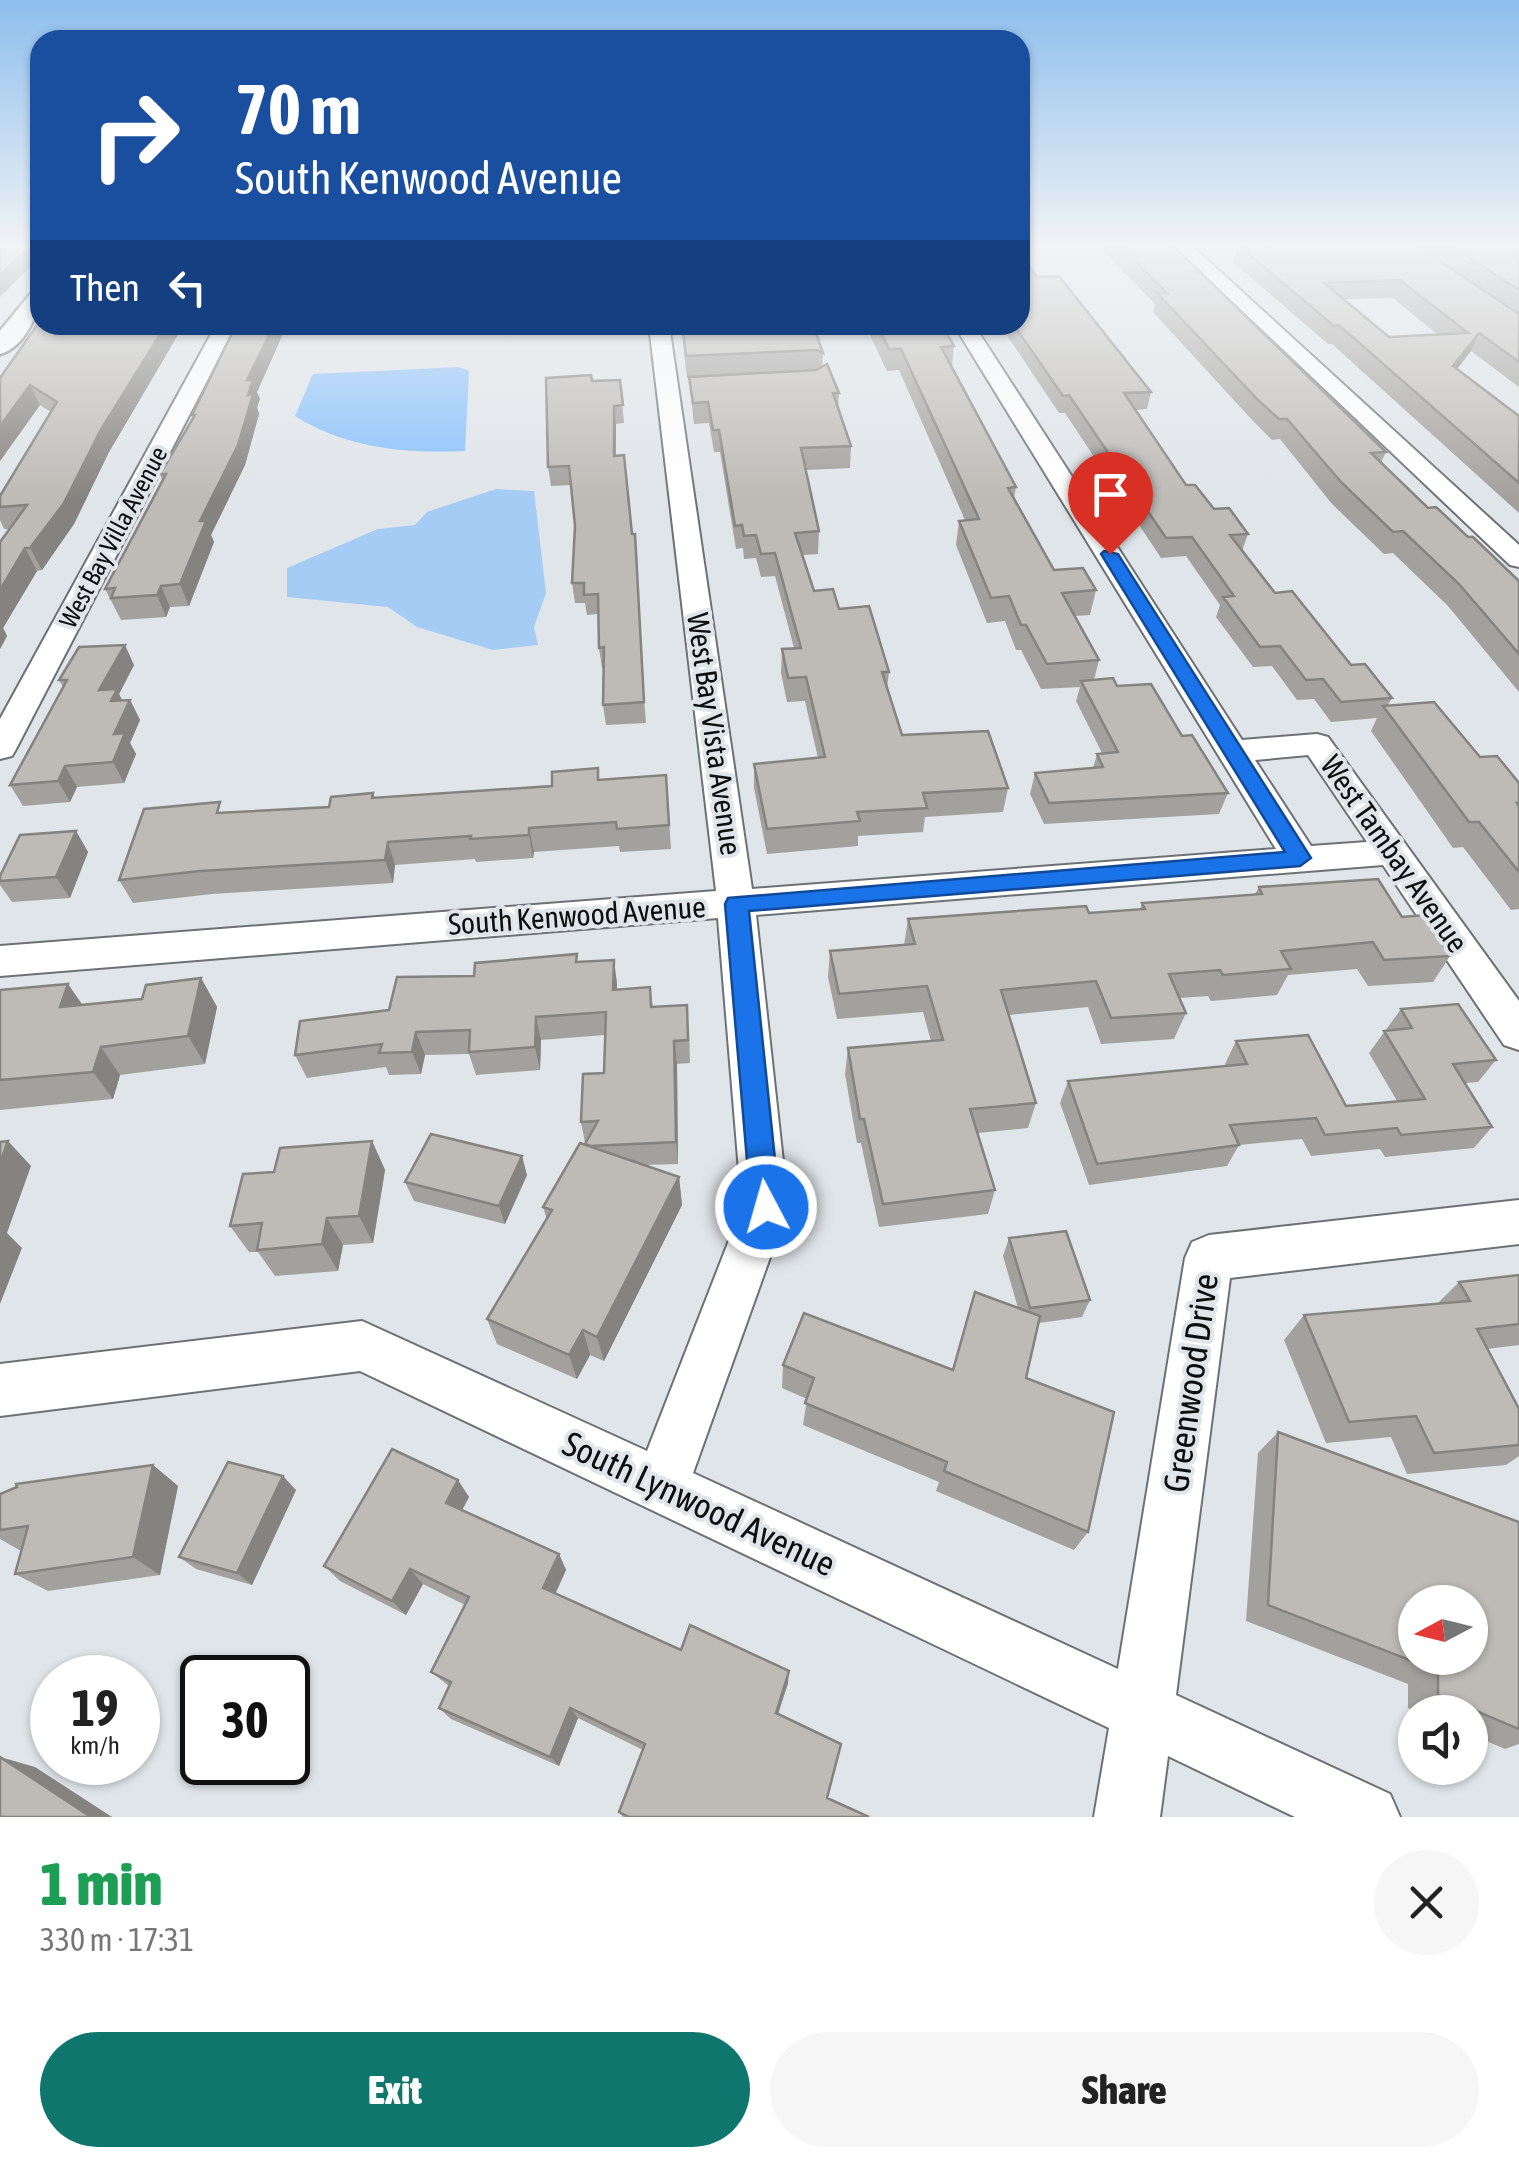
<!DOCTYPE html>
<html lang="en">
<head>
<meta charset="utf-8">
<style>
  body { margin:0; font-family:"Asap Condensed",sans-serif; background:#f6f6f6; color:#222; height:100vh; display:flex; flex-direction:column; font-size:38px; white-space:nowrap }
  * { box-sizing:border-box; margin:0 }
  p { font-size:32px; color:#767676 }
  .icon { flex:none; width:55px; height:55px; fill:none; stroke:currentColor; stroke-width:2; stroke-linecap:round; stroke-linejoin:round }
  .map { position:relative; height:1817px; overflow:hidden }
  .sheet { display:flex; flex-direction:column; background:#fff; flex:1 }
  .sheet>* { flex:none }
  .hud { position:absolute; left:30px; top:30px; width:1000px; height:305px; border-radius:30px; box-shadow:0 2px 8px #0004; background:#1a4fa0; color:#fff; overflow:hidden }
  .needle { width:65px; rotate:263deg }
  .buttons { position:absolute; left:1398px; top:1585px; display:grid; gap:20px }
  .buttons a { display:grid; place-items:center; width:90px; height:90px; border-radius:50%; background:#fff; box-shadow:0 2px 8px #0004; font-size:50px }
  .speed { position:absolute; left:30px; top:1655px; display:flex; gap:20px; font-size:50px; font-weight:700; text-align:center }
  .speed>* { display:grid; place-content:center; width:130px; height:130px; border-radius:50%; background:#fff; box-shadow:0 2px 8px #0004; line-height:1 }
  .speed small { font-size:25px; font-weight:400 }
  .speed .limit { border:5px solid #111; border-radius:15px; background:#fff; color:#111 }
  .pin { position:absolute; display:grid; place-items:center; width:85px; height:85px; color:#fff; margin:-102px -42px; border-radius:50% 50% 50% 0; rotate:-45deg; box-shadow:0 0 10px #0007 }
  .pin .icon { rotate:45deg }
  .me { position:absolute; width:110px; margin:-55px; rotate:354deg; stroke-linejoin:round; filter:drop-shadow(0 0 8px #0008) }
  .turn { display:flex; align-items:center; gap:35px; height:210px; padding:0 40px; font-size:45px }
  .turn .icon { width:130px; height:130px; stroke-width:2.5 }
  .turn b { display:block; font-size:70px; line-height:85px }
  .then { display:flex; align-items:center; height:95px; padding:0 40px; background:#0003; gap:20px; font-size:38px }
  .round { display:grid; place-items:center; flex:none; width:105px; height:105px; border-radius:52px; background:#f6f6f6 }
  .head { display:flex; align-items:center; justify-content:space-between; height:170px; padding:0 40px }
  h1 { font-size:60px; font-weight:800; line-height:75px; color:#1e9e55 }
  .button { display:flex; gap:20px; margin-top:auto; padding:20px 40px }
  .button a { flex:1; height:115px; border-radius:60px; background:#0f766e; color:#fff; font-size:40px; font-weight:800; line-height:115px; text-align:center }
  .button a+a { background:#f6f6f6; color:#222 }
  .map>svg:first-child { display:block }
  .green { fill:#87c0fb }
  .water { fill:#a4ccf5 }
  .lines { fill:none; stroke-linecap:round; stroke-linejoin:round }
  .minor-casing { stroke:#6d7175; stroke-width:4 }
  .tertiary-casing { stroke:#6d7175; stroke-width:5 }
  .minor { fill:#fff; fill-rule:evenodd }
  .tertiary { fill:#fff; fill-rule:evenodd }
  .wall { fill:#a3a19d; fill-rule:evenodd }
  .shaded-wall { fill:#85837f }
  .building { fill:#bebbb6; stroke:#85837f; stroke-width:2.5; fill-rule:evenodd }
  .route { fill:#1a73e8; stroke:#114b97; stroke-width:2.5 }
  .labels { text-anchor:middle; stroke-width:8; stroke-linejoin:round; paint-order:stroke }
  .far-street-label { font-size:25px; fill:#0c0e0f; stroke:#e0e5e9 }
  .street-label { font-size:30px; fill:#0c0e0f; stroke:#e0e5e9 }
  .near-street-label { font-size:35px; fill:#0c0e0f; stroke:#e0e5e9 }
</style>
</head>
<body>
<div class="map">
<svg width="1519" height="1817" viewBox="0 0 1519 1817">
  <rect width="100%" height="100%" fill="#e0e5e9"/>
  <!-- green -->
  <path class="green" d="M459,367L469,371L465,451C406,454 345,448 295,416L313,374Z"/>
  <!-- water -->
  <polygon class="water" points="496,489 534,491 546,593 534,627 538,645 493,650 417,627 388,607 287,597 287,568 378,529 415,525 427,512"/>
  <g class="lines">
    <!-- minor casing -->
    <g class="minor-casing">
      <g id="minor">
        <polygon points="1173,245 1191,245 1519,545 1519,567 1510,565"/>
        <polygon points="216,325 236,325 16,749 12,756 0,759 0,719"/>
        <path d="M649,325H669L752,889L1276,849L954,325H974L1242,740L1317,734L1328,737L1519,1001V1050L1504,1045L1383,865L756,915L788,1207L693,1473L1118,1669L1185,1258L1192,1242L1209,1235L1519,1200V1244L1230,1278L1176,1695L1390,1794L1400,1817H1295L1168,1756L1160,1817H1094L1109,1728L360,1371L0,1416V1364L362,1321L647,1451L742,1207L718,918L0,976V946L716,891ZM1308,755L1367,842L1311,846L1255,760Z"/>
      </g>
    </g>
    <!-- tertiary casing -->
    <g class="tertiary-casing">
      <path id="tertiary" d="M40,290C40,313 24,348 0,354V331L32,292Z"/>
    </g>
    <!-- minor -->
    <use href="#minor" class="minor"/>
    <!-- tertiary -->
    <use href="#tertiary" class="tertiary"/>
  </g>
  <!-- wall -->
  <g class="wall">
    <polygon points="1098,245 1172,245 1386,452 1381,463 1428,508 1468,537 1519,581 1519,692 1448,606 1393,553 1384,554 1332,504 1280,439 1272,440 1253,421 1153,312 1155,304"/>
    <path d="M1238,245H1416L1519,314V387L1471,351L1457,369L1519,416V513L1332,344H1328L1233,262ZM1393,298L1438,335L1389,337L1344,299Z"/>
    <polygon points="1418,245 1519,245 1519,313"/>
    <polygon points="1037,277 1151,392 1147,409 1135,410 1186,485 1248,534 1242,551 1275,593 1351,665 1392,698 1388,705 1480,757 1519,783 1519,909 1511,910 1463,847 1453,848 1371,731 1377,718 1331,722 1314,699 1297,700 1272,666 1253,667 1216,617 1220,605 1186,556 1161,558 1065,413 1059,413 1000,325 1020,325"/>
    <polygon points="40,325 177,325 179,333 109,452 74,524 42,570 37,571 3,628 7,636 0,649 10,529 4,529 0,520 0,496 51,412 40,405 0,461"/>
    <polygon points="236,325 287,325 257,392 260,399 257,407 259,414 245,465 211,535 214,542 189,606 170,607 166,617 121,620 105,589 162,480 160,474 193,418 192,415"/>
    <polygon points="457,325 497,325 496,328 458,329"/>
    <polygon points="693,325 786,325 787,328 823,353 822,367 839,393 838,409 851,446 850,468 806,470 819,531 818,554 803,555 814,591 839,609 889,672 887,688 902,735 1008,788 1003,812 925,817 923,832 858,836 858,846 767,854 754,788 754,764 818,758 805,701 787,702 781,673 782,649 794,648 775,576 761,577 756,558 744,559 743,548 736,549 720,452 714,452 709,423 694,424 689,378 687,378 684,353 683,332 694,331"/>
    <polygon points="865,325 942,325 954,346 952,367 1016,487 1014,498 1054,570 1096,590 1090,615 1075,616 1099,660 1094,680 1117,686 1182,736 1228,793 1219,814 1044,824 1030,794 1035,773 1093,768 1097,754 1102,753 1076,701 1080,687 1041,689 1021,650 1016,650 1005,621 987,623 956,545 959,521 965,520 899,370 887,371"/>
    <polygon points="620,380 624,423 616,424 616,456 624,455 646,723 606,725 603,705 604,668 602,668 599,648 598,614 587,615 585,603 575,603 572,583 575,526 571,485 551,486 548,467 592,381"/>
    <polygon points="134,665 119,694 122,700 130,700 140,720 130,743 136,754 124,783 77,787 70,802 23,806 10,785 63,687 59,680"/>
    <polygon points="666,775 671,849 620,852 619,846 534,852 533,858 476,862 475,859 395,865 393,883 212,894 133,903 119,880 225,813 329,807 373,793 375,798 552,786 600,780"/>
    <polygon points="76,831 88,852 70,898 12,902 0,885 0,876"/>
    <polygon points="1259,887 1402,917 1450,956 1433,982 1368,986 1357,969 1288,975 1277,995 1211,1001 1208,996 1180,998 1186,1013 1174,1039 1101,1044 1088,1007 1009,1015 1036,1103 1028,1128 978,1133 995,1190 988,1214 879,1227 861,1143 857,1143 845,1074 848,1048 931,1041 923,1012 837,1019 828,977 830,951 904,945 908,919 1089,913 1140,909 1142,903 1255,894"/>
    <polygon points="578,962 617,983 617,989 650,987 653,1007 689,1028 690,1063 677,1064 678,1164 646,1165 679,1177 682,1205 604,1361 590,1355 577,1379 497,1344 487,1319 547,1220 543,1207 585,1143 581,1122 604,1073 605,1035 541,1040 540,1070 476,1075 469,1054 425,1055 421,1074 389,1075 386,1067 307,1078 295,1055 389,1010 474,976"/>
    <polygon points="201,978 217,1007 205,1064 120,1075 113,1099 0,1110 0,990 68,984 82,1005 142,999"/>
    <polygon points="1401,1009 1496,1060 1478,1082 1465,1083 1492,1127 1474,1148 1385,1157 1380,1149 1311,1156 1302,1139 1239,1145 1227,1166 1089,1185 1060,1103 1068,1081 1226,1066 1225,1064 1236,1041 1346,1106 1397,1101 1369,1053"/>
    <polygon points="372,1141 385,1170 373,1243 343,1245 338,1271 275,1276 258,1252 249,1252 230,1226 274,1172"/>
    <polygon points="527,1175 505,1224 414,1201 405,1182"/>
    <polygon points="1009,1238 1090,1300 1082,1317 1039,1323 1026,1378 1088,1532 1074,1550 936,1491 939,1482 803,1425 807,1399 782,1388 783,1365 952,1370 1018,1308 1003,1256"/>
    <polygon points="1519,1275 1519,1345 1487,1349 1519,1409 1519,1456 1506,1465 1407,1474 1391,1437 1326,1443 1284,1340 1304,1315 1437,1304 1459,1282"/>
    <polygon points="1278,1432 1519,1522 1519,1744 1505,1749 1470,1734 1470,1712 1419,1712 1408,1708 1408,1684 1246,1621 1258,1453"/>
    <polygon points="153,1465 178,1486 160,1575 48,1591 15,1574 21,1551 0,1539 0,1494"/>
    <polygon points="296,1490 252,1585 196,1569 179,1557"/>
    <polygon points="469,1497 462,1510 559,1554 566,1570 556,1593 681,1650 788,1683 778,1714 827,1798 869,1817 623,1817 619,1812 643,1750 578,1718 559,1766 451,1719 439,1708 449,1686 431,1672 465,1605 423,1584 406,1615 340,1581 324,1566"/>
  </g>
  <!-- shaded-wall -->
  <g class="shaded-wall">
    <polygon points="31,245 36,245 40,257 0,297 0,275"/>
    <polygon points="166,325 177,325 179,333 109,452 74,524 42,570 30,548"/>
    <polygon points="274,325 287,325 257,392 260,399 257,407 259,414 245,465 211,535 214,542 189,606 180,584 247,380"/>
    <polygon points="1479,333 1471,351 1445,385 1453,366"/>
    <polygon points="30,385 40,405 0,461 0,426"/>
    <polygon points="614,406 616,424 615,475 614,456"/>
    <polygon points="25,548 37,571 3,628 7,636 0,649 0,590"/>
    <polygon points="161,586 170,607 166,617 157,595"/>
    <polygon points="125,645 134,665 119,694 126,708 130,700 140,720 130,743 136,754 124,783 113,762 114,734 99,690"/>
    <polygon points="65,766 77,787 70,802 58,781"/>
    <polygon points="529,828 534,852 533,858 529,835"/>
    <polygon points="76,831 88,852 70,898 56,877"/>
    <polygon points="388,842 395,865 393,883 385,860"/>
    <polygon points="614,960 617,983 617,1013 613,990"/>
    <polygon points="201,978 217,1007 205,1064 188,1036"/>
    <polygon points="68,984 88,1013 60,1007"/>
    <polygon points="536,1017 541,1040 540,1070 535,1047"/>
    <polygon points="416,1032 425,1055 421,1074 412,1052"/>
    <polygon points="674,1041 677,1064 678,1164 676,1142"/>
    <polygon points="101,1047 120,1075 113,1099 93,1072"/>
    <polygon points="8,1141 31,1166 7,1233 22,1248 0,1304 0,1163"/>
    <polygon points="372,1141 385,1170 373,1243 359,1216"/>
    <polygon points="522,1156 527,1175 505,1224 499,1206"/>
    <polygon points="679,1177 682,1205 604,1361 597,1337"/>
    <polygon points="327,1218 343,1245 338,1271 322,1244"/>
    <polygon points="583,1330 590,1355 577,1379 569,1355"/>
    <polygon points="153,1465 178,1486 160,1575 133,1557"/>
    <polygon points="283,1476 296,1490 252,1585 237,1573"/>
    <polygon points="458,1480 469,1497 457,1520 446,1503"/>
    <polygon points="559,1554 566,1570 551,1602 543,1588"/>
    <polygon points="410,1569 423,1584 406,1615 392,1601"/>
    <polygon points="789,1671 788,1683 775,1723 776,1713"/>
    <polygon points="570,1708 578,1718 559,1766 550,1757"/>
    <polygon points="0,1757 35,1767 112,1817 91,1817"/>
  </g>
  <!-- building -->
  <g class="building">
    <polygon points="0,245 31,245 0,275"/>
    <polygon points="1119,245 1172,245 1386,452 1371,453 1428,508 1436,507 1468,537 1473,537 1519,581 1519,654 1459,584 1403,531 1393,532 1341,482 1287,419 1279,419 1259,401 1157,293 1167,293"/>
    <path d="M1238,245H1416L1519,314V362L1479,333L1453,366L1519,416V483L1339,325L1334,326ZM1400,280L1468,333L1389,337L1324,283Z"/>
    <polygon points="1450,245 1519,245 1519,290"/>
    <polygon points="1020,254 1037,277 1059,276 1151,392 1124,393 1186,485 1195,485 1214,509 1229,508 1248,534 1230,535 1275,593 1292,591 1351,665 1365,664 1392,698 1341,702 1323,679 1306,680 1280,646 1260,647 1223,597 1234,596 1192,537 1166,538 1069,395 1063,396 1014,325 1020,325"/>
    <polygon points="40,321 40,325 166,325 100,431 64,503 30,548 25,548 0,590 0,542 27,505 0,507 0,496 57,402 30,385 0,426 0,378"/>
    <polygon points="236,325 274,325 247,380 253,380 248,395 253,394 238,445 200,521 206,521 180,584 161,586 157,595 111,598 115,588 105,589 166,474 160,474 195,415 192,415"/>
    <polygon points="695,325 786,325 787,328 814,327 823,353 816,350 686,356 683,332 696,331"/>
    <polygon points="877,325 942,325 954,346 941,347 1016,487 1008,488 1054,570 1083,568 1096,590 1062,593 1099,660 1047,664 1026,625 1021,625 1009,596 991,598 959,521 979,519 901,349 889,349"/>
    <polygon points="827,364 839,393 833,393 851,446 801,448 819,531 795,533 814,591 833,589 839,609 869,606 889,672 882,672 902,735 988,731 1008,788 923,793 927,808 857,812 860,821 767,829 754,764 825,757 806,677 788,678 782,649 801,648 775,553 761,554 756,535 744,536 742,525 735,526 719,430 713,430 708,402 693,403 689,377 816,370"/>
    <polygon points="591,375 592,381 620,380 623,405 614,406 614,456 624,455 632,534 635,534 644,702 603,705 604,647 599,648 598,594 584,595 584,583 572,583 575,526 569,466 548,467 546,378"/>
    <polygon points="125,645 99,690 117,689 111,701 130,700 114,734 125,733 113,762 65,766 58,781 10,785 67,680 59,680 79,647"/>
    <polygon points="1113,678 1117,686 1151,684 1182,736 1192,735 1228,793 1049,803 1035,773 1103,767 1097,754 1118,752 1081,681"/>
    <polygon points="1434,702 1480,757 1497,756 1519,783 1519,803 1517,803 1519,806 1519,872 1479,822 1469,822 1383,706"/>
    <polygon points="598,768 598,780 666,775 669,825 617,829 616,822 529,828 529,835 470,839 471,836 388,842 385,860 200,871 119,880 144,809 220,802 217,813 329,807 331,797 373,793 372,798 552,786 552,772"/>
    <polygon points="76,831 56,877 0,881 0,876 20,835"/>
    <polygon points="1378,879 1402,917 1424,915 1450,956 1384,960 1373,942 1281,951 1291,969 1223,975 1220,970 1169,974 1186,1013 1111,1018 1096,981 1001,990 1036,1103 970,1109 995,1190 883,1204 864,1119 860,1119 848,1048 943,1040 927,986 839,994 830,951 915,944 908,919 1086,906 1089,913 1145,909 1142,903 1262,894 1259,887"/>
    <polygon points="577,954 576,962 614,960 613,990 650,987 651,1007 687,1005 688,1040 674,1041 676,1142 590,1146 585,1144 598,1121 581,1122 583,1074 604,1073 606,1012 536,1017 535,1047 469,1052 470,1030 416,1032 412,1052 379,1053 382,1044 295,1055 300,1021 389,1010 397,977 474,976 475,963"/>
    <polygon points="201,978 188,1036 101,1047 93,1072 0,1080 0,990 68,984 60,1007 142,999 146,985"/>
    <polygon points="1458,1004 1496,1060 1453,1064 1492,1127 1401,1135 1397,1128 1325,1135 1316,1118 1230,1125 1239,1145 1097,1164 1068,1081 1247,1064 1236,1041 1308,1035 1346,1106 1425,1099 1384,1031 1412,1028 1401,1009"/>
    <polygon points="431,1134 522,1156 499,1206 405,1182"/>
    <polygon points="8,1141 0,1163 0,1142"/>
    <polygon points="372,1141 359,1216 327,1218 322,1244 257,1250 262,1223 230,1226 243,1174 274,1172 280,1148"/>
    <polygon points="580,1143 679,1177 597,1337 583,1330 569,1355 487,1319 552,1210 543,1207"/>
    <polygon points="1066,1231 1090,1300 1030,1308 1009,1238"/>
    <polygon points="1519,1275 1519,1324 1477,1329 1519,1409 1519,1445 1434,1453 1416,1416 1349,1422 1304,1315 1470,1301 1459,1282"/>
    <polygon points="975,1292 1040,1316 1026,1378 1114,1412 1088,1532 944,1471 947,1462 805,1403 814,1378 783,1365 804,1313 953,1370"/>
    <path d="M1278,1432L1519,1522V1729L1438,1695V1671L1268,1605ZM1415,1602H1470V1658H1415Z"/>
    <polygon points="392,1449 458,1480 446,1503 559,1554 543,1588 681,1650 690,1625 789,1671 776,1713 841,1744 827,1798 869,1817 629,1817 619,1812 645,1744 570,1708 550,1757 439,1708 451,1682 431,1672 469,1597 410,1569 392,1601 324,1566"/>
    <polygon points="228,1462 283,1476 237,1573 179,1557"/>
    <polygon points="153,1465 133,1557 15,1574 28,1526 0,1530 0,1494 17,1487 16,1484"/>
    <polygon points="0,1757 91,1817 0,1817"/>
  </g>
  <!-- sky -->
  <linearGradient id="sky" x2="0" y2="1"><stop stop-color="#8dbeed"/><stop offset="0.49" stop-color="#f1f3f5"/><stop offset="1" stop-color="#f1f3f5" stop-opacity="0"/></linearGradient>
  <rect width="1519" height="500" fill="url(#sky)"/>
  <!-- route -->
  <polygon class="route" points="1104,551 1118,554 1311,858 1300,866 749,911 780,1207 776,1216 766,1220 755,1216 751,1207 725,904 728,898 1285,852 1101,554"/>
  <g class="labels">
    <!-- far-street labels -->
    <g class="far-street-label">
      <text transform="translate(113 537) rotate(-62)" y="9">West Bay Villa Avenue</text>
    </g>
    <!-- street labels -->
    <g class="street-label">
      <text transform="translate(714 734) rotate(82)" y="10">West Bay Vista Avenue</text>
      <text transform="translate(1394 854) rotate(55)" y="10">West Tambay Avenue</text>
      <text transform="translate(577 916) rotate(-4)" y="10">South Kenwood Avenue</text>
    </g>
    <!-- near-street labels -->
    <g class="near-street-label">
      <text transform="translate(1191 1383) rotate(-82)" y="12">Greenwood Drive</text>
      <text transform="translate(699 1504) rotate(25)" y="12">South Lynwood Avenue</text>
    </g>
  </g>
</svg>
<div class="buttons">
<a><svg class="needle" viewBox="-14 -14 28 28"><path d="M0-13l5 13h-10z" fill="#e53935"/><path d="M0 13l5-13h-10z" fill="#767676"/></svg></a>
<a><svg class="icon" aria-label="sound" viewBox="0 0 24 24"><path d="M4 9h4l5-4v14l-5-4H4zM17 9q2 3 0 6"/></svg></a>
</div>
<div class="speed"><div>19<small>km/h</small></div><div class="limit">30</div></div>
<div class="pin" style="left:1110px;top:554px;background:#d93025"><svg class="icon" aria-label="arrive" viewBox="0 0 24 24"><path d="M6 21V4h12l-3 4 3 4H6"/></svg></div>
<svg class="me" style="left:766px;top:1207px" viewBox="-20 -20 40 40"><circle r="17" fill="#1a73e8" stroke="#fff" stroke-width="3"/><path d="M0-11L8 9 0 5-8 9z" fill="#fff"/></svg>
<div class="hud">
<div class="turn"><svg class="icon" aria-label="right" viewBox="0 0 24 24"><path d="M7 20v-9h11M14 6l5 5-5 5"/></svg><div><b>70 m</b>South Kenwood Avenue</div></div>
<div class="then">Then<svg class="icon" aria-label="left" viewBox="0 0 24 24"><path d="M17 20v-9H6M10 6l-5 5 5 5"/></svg></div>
</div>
</div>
<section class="sheet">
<div class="head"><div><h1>1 min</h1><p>330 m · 17:31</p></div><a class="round"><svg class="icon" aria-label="close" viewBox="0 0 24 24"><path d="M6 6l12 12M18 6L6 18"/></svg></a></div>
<div class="button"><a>Exit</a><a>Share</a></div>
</section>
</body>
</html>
